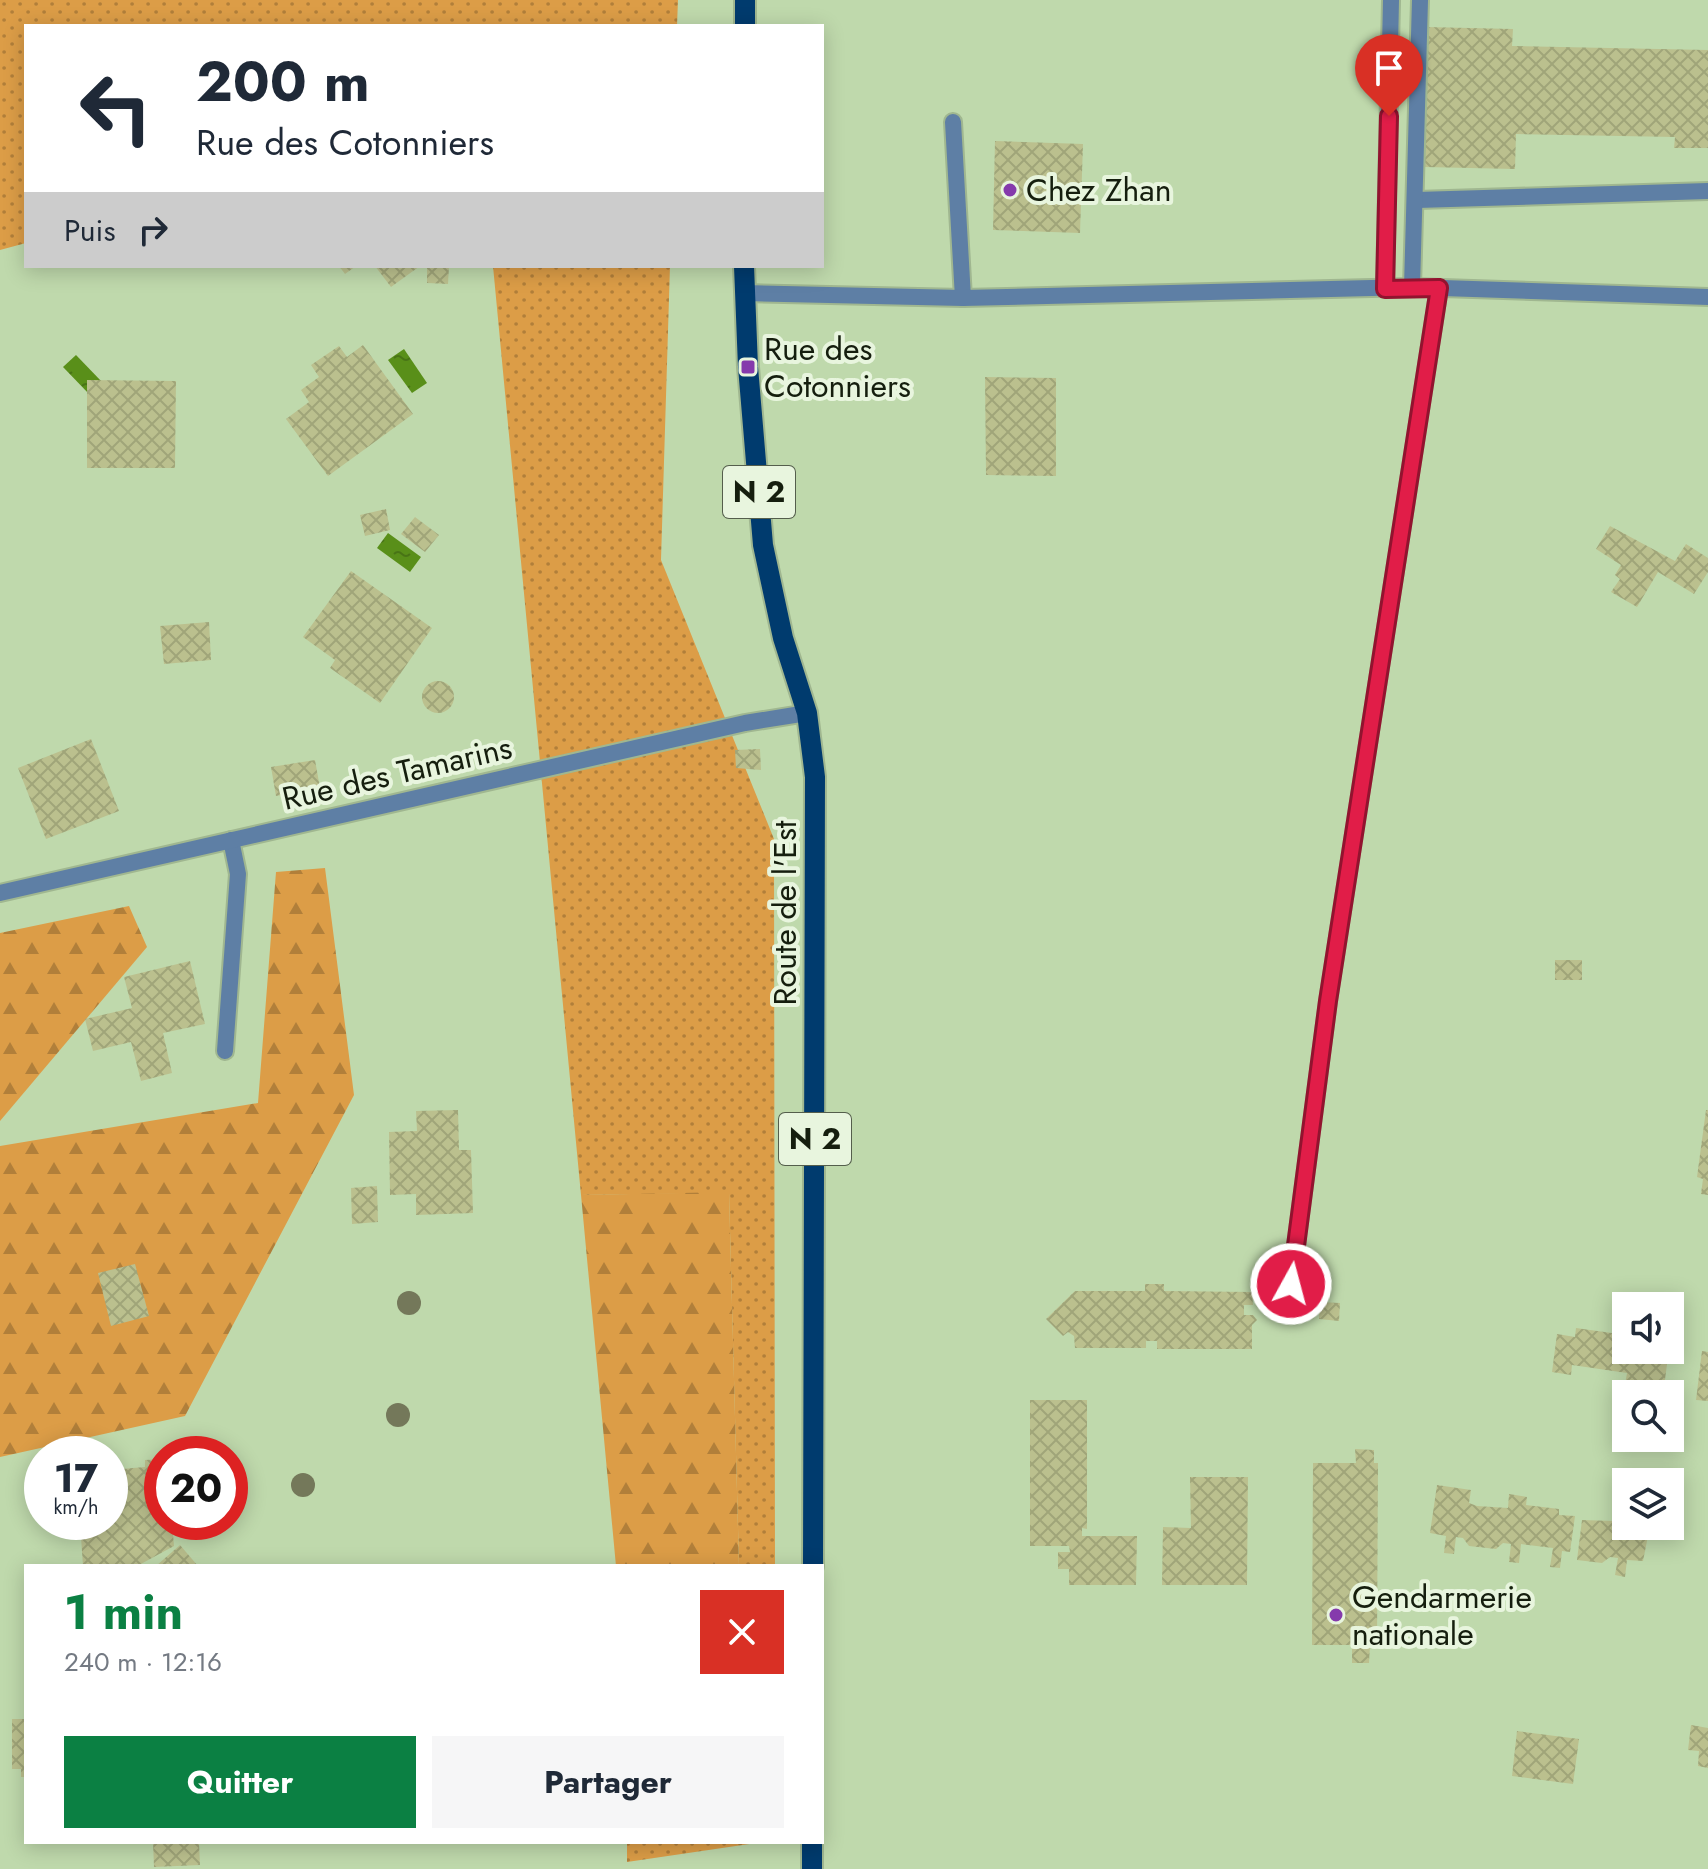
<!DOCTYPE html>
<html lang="fr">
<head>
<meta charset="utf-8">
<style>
  body { margin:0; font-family:Jost,sans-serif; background:#f6f6f7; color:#1f2937; height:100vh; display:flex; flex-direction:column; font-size:30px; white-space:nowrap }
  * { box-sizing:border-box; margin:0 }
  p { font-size:26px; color:#747a83 }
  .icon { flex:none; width:44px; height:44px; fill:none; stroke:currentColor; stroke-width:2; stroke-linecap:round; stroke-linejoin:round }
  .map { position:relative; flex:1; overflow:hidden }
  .sheet { position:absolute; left:24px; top:1564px; width:800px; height:280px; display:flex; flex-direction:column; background:#fff; border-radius:0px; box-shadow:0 4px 20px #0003 }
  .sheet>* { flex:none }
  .guide { position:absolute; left:24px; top:24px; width:800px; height:244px; border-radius:0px; box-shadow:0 4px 20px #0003; background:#fff; color:#1f2937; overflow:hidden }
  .fabs { position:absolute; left:1612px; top:1292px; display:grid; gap:16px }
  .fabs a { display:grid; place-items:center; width:72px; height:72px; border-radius:0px; background:#fff; box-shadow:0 4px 20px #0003; font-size:40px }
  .speed { position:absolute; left:24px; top:1436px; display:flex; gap:16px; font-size:40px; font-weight:700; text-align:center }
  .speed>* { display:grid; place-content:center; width:104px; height:104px; border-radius:50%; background:#fff; box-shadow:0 4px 20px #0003; line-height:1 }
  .speed small { font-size:20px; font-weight:400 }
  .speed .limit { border:12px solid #d22; background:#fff; color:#111 }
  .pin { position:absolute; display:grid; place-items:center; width:68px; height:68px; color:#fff; margin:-82px -34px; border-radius:50% 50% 50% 0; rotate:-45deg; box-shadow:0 0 8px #0007 }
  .pin .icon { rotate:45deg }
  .me { position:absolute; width:88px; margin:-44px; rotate:7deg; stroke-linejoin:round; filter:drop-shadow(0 0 6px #0008) }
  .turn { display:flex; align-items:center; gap:28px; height:168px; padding:0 40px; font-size:36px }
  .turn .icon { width:104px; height:104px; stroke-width:2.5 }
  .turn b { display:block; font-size:56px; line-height:68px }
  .then { display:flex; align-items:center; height:76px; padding:0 40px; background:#0003; gap:16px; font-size:30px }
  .round { display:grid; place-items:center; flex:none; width:84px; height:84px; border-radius:0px; background:#f6f6f7 }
  .head { display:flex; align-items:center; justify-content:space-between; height:136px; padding:0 40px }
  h1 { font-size:48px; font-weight:700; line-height:60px; color:#0b8043 }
  .button { display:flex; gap:16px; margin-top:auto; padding:16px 40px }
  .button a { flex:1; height:92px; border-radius:0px; background:#0b8043; color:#fff; font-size:32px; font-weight:700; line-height:92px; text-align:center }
  .button a+a { background:#f6f6f7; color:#1f2937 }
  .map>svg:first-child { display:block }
  .grass { fill:url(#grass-dots) }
  .forest { fill:url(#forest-firs) }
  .water { fill:url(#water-ripples) }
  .building { fill:url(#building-cross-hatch) }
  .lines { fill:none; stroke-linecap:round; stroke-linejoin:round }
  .service-casing { stroke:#a0b790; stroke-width:20 }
  .minor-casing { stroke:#a0b790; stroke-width:20 }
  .primary-casing { stroke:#a0b790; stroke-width:24 }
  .service { stroke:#5e7fa5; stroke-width:16 }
  .minor { stroke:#5e7fa5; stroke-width:16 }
  .primary { stroke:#003b6e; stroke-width:20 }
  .tree { fill:#74785a }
  .route-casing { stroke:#92132f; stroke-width:20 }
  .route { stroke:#e11d48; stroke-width:14 }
  .poi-dot { fill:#853aac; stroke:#e8f5de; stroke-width:3 }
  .labels { text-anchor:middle; stroke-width:8; stroke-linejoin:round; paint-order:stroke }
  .shield { fill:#e8f5de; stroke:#545e4c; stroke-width:2 }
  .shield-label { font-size:30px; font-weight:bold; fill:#151e0e }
  .poi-label { font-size:32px; fill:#151e0e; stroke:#e8f5de; text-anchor:start }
  .street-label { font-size:32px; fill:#151e0e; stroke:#e8f5de }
</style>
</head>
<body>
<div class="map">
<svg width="1708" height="1869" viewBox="0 0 1708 1869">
  <defs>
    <pattern id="grass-dots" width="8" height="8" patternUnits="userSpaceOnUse" patternTransform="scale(2)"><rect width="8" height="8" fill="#dc9d47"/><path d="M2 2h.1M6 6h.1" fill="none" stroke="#b17f3a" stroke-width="1.8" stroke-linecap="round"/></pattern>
    <pattern id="forest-firs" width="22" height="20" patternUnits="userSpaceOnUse" patternTransform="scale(2)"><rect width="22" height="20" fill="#dc9d47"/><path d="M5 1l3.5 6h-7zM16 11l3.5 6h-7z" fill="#b17f3a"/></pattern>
    <pattern id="water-ripples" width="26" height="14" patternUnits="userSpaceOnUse" patternTransform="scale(2)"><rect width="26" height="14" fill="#598f19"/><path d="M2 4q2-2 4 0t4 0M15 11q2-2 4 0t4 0" fill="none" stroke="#487415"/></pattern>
    <pattern id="building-cross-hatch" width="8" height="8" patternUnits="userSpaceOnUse" patternTransform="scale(2)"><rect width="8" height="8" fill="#bbc08e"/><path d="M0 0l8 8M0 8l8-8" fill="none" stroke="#a0a579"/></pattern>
  </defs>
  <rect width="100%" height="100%" fill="#bfd9ac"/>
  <!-- grass -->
  <g class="grass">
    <polygon points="0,0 678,0 677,26 26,26 26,243 0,250"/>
    <polygon points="493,266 670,266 661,560 774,839 775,1566 739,1566 729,1193 581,1195"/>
    <polygon points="627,1842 763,1842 627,1862"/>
  </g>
  <!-- forest -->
  <g class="forest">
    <polygon points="325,868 354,1095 185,1416 0,1457 0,1146 258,1103 276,872"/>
    <polygon points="129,906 147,947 0,1121 0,933"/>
    <polygon points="729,1192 739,1566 616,1566 581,1195"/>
  </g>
  <!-- water -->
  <g class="water">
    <polygon points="404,349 427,383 412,393 388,360"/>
    <polygon points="76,355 103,383 90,395 63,367"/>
    <polygon points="388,533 421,557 410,572 377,548"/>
  </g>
  <!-- building -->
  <g class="building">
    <polygon points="1427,27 1513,29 1512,46 1708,50 1708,148 1674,148 1675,137 1516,134 1515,169 1424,167"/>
    <polygon points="995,141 1083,144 1080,233 993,230"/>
    <polygon points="339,266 356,266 345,274"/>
    <polygon points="375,266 420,266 391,287"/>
    <polygon points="427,266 449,266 448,284 427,283"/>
    <polygon points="363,345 413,414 328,476 286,419 309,402 301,390 319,377 311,365 339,346 347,357"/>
    <polygon points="985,377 1056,378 1056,476 986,475"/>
    <polygon points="87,380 176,381 175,468 87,468"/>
    <polygon points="386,509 390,530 365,536 360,515"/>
    <polygon points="415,517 439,535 425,552 401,534"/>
    <polygon points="1610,526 1675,561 1686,544 1708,558 1708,572 1694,594 1658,572 1637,607 1611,592 1620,579 1615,575 1621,565 1596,549"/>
    <polygon points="351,571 432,628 380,703 330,668 335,660 303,637"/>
    <polygon points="209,622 211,660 164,664 160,626"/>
    <circle cx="438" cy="697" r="16"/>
    <polygon points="91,739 119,811 46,839 18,768"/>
    <polygon points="760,749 761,770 736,768 735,750"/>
    <polygon points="315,760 320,788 276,796 271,767"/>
    <rect x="1555" y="960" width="27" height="20"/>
    <polygon points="190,961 205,1024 163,1033 172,1073 141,1081 131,1042 93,1051 85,1019 132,1008 124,977"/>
    <polygon points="458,1110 459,1150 471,1150 473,1213 416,1215 416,1194 390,1195 389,1132 417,1131 416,1111"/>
    <polygon points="1706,1110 1708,1110 1708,1195 1701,1194 1703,1179 1697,1177"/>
    <polygon points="377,1186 378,1222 352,1224 351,1188"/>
    <polygon points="135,1264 149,1316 111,1326 98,1273"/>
    <polygon points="1145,1284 1164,1284 1164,1291 1252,1292 1253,1305 1244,1305 1244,1315 1253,1315 1257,1320 1252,1325 1252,1349 1157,1349 1157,1341 1146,1341 1146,1348 1075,1348 1074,1336 1068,1332 1063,1336 1046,1319 1075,1291 1145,1291"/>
    <polygon points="1320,1302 1340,1303 1339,1321 1319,1319"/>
    <polygon points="1576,1328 1626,1335 1626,1350 1668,1357 1663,1394 1624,1390 1627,1373 1572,1365 1571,1375 1552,1372 1557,1334 1575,1337"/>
    <polygon points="1702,1351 1708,1352 1708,1401 1696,1400"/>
    <polygon points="1030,1400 1087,1400 1087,1529 1082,1528 1082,1536 1137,1536 1136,1585 1069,1585 1069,1569 1058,1569 1058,1552 1070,1552 1069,1546 1030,1546"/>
    <polygon points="1355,1449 1374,1450 1374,1463 1378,1463 1377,1645 1370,1645 1369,1663 1352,1663 1352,1645 1312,1645 1313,1463 1356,1463"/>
    <polygon points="162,1459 162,1522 172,1522 174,1546 139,1565 83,1566 80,1522 110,1522 110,1470 145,1467 145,1460"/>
    <polygon points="1190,1477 1248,1477 1247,1585 1162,1585 1163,1527 1191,1528"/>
    <polygon points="1437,1485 1471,1490 1469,1503 1477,1506 1508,1508 1509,1494 1527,1497 1526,1505 1559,1509 1559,1515 1575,1516 1570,1552 1562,1551 1560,1568 1550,1567 1553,1548 1521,1544 1519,1563 1509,1562 1511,1544 1503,1543 1496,1549 1469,1546 1463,1538 1456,1537 1454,1554 1444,1553 1446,1536 1430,1533"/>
    <polygon points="1615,1508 1626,1510 1626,1526 1648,1526 1649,1531 1643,1561 1627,1560 1625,1577 1615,1575 1618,1558 1610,1557 1602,1563 1577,1560 1582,1520 1614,1521"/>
    <polygon points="180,1545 198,1566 156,1566"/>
    <polygon points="12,1719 26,1719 26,1777 21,1777 21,1769 12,1769"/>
    <polygon points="1691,1725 1708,1728 1708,1768 1698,1766 1699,1751 1688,1750"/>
    <polygon points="1517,1731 1579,1739 1573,1784 1512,1776"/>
    <polygon points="153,1842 199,1842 200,1865 154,1867"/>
  </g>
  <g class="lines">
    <!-- service casing -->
    <g class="service-casing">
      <g id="service">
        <polyline points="953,122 963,298"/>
        <polyline points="1417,200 1708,191"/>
        <polyline points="1412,287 1420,0"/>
        <polyline points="225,1051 238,874 231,840"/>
        <polyline points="1291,1284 1328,1001 1439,288"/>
      </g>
    </g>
    <!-- minor casing -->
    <g class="minor-casing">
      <g id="minor">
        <polyline points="1385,289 1391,0"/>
        <polyline points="744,293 963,298 1412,287 1708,297"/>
        <polyline points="0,893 745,723 807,713"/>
      </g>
    </g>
    <!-- primary casing -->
    <g class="primary-casing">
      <g id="primary">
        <polyline points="745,26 745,0"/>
        <polyline points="744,266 748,367 763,545 783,638 807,713 815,777 813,1566"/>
        <polyline points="812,1869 812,1842"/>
      </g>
    </g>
    <!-- service -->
    <use href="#service" class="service"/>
    <!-- minor -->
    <use href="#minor" class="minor"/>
    <!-- primary -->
    <use href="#primary" class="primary"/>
  </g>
  <!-- trees -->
  <g class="tree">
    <circle cx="409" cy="1303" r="12"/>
    <circle cx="398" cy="1415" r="12"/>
    <circle cx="303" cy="1485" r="12"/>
  </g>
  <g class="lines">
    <!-- route casing -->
    <g class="route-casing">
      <polyline id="route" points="1291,1284 1328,1001 1439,288 1385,289 1389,116"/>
    </g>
    <!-- route -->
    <use href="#route" class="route"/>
  </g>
  <!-- markers -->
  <g class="poi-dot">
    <circle cx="1010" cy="190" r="8"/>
    <rect x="740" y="359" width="16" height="16" rx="4"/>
    <circle cx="1336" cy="1615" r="8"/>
  </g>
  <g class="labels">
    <!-- shield labels -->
    <g class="shield">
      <rect x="723" y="466" width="72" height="52" rx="6"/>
      <rect x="779" y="1113" width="72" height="52" rx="6"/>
    </g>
    <g class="shield-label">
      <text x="759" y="502">N 2</text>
      <text x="815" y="1149">N 2</text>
    </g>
    <!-- poi labels -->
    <g class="poi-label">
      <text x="1026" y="201">Chez Zhan</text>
      <text x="764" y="360">Rue des<tspan x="764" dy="37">Cotonniers</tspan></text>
      <text x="1352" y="1608">Gendarmerie<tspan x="1352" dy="37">nationale</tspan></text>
    </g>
    <!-- street labels -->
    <g class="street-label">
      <text transform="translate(397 773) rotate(-13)" y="11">Rue des Tamarins</text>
      <text transform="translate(785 913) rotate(-90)" y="11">Route de l'Est</text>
    </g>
  </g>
</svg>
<div class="fabs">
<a><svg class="icon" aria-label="sound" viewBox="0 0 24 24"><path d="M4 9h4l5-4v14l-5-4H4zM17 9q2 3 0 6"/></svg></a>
<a><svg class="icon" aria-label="search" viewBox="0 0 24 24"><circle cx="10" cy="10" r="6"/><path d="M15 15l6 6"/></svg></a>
<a><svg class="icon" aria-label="layers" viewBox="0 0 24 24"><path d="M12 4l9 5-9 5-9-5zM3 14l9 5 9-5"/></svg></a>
</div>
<div class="speed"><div>17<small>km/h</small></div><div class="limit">20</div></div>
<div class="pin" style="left:1389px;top:116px;background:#d93025"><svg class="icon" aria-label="arrive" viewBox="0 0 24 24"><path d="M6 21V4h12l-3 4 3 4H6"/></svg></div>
<svg class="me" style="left:1291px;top:1284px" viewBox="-20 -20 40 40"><circle r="17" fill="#e11d48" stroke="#fff" stroke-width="3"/><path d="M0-11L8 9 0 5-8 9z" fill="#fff"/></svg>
<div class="guide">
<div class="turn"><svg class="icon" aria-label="left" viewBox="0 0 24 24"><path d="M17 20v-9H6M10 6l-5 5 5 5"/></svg><div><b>200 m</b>Rue des Cotonniers</div></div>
<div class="then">Puis<svg class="icon" aria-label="right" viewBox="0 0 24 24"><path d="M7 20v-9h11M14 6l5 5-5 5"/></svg></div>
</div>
<section class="sheet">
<div class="head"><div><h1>1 min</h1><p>240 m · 12:16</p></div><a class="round" style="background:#d93025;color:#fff"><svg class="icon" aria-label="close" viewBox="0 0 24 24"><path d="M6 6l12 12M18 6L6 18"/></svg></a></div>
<div class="button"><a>Quitter</a><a>Partager</a></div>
</section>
</div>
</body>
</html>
